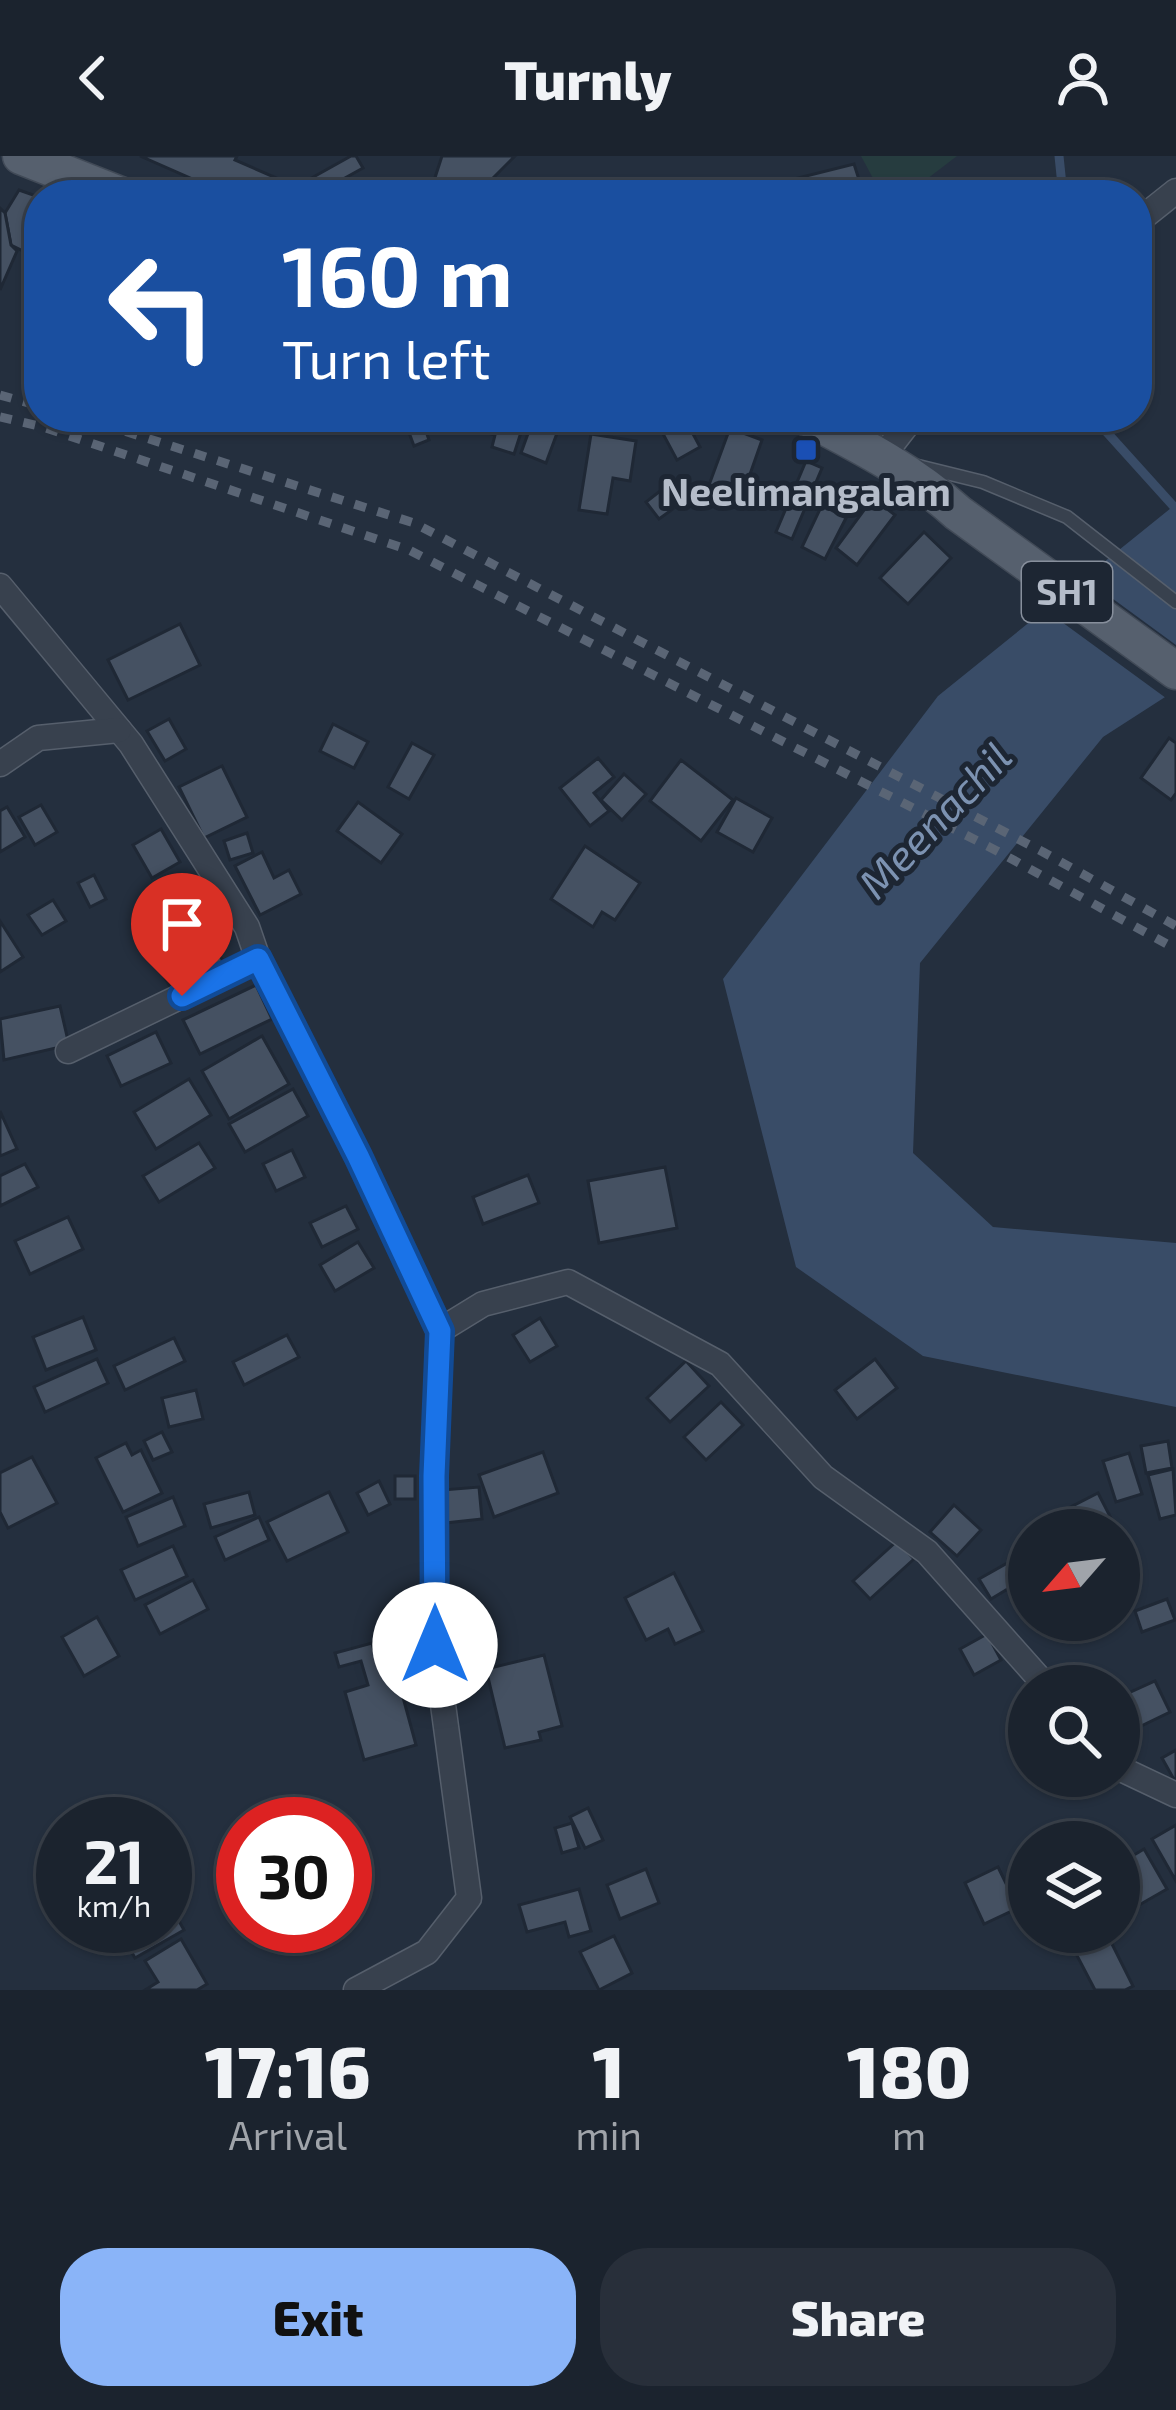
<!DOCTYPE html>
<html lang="en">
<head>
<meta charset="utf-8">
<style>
  body { margin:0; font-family:"Exo 2",sans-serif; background:#282f3a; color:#f1f3f6; height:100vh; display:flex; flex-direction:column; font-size:45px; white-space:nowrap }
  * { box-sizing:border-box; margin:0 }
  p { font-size:39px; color:#a0a4aa }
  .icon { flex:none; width:66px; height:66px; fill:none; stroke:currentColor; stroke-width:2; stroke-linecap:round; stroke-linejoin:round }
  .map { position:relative; height:1834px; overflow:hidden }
  .drawer { display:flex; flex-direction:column; background:#1b232e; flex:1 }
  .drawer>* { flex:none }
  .hud { position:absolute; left:24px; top:24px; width:1128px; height:252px; border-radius:48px; box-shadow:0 3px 9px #0004,0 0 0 3px #39404a; background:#1a4fa0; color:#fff; overflow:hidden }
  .needle { width:78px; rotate:242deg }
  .buttons { position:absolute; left:1008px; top:1353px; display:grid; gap:24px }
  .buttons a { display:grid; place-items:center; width:132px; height:132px; border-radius:50%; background:#1b232e; box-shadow:0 3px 9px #0004,0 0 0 3px #39404a; font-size:60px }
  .speed { position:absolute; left:36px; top:1641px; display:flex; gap:24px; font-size:60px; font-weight:700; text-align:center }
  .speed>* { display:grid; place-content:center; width:156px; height:156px; border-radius:50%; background:#1b232e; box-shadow:0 3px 9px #0004,0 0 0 3px #39404a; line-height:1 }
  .speed small { font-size:30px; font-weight:400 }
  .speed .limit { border:18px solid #d22; background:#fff; color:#111 }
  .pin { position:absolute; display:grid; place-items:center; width:102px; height:102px; color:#fff; margin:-123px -51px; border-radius:50% 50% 50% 0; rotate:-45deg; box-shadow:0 0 12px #0007 }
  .pin .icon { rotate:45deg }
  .me { position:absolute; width:132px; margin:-66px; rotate:0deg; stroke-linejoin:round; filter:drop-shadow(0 0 9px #0008) }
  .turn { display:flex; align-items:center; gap:42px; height:252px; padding:0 60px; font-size:54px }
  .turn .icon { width:156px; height:156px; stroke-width:2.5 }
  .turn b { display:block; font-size:84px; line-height:102px }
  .eta { display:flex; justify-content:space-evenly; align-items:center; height:204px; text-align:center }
  .eta b { font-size:72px; font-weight:800; line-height:84px }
  .primary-button { display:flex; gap:24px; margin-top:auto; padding:24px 60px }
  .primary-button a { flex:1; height:138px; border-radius:48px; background:#8ab4f8; color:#111; font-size:48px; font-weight:800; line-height:138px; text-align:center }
  .primary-button a+a { background:#282f3a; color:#f1f3f6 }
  header { display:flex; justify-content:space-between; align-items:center; height:156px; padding:0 60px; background:#1b232e; font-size:54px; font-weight:800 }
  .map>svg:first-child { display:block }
  .green { fill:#263c3f }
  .water { fill:#394c67 }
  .pier { fill:#242f3e }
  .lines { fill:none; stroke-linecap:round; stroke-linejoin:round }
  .stream { stroke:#394c67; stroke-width:9 }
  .building { fill:#455162; stroke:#1f2835; stroke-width:3 }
  .lane-casing { stroke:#565f6c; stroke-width:15 }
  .street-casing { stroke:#565f6c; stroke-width:27 }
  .primary-casing { stroke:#414a57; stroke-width:39 }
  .lane { stroke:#38414e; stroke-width:12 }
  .street { stroke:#38414e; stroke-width:24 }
  .primary { stroke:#56606e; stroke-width:36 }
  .rail { stroke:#5a6575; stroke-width:9; stroke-dasharray:12 12; stroke-linecap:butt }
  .route-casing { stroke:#114b97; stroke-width:30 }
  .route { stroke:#1a73e8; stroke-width:21 }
  .transit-dot { fill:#1a4fb4; stroke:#1d2633; stroke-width:4.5 }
  .labels { text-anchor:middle; stroke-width:10; stroke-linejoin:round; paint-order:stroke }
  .shield { fill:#1d2633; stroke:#878f9c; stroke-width:3 }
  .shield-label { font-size:36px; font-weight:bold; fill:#b4bcc9 }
  .poi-label { font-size:39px; font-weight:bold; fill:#b4bcc9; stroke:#1d2633 }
  .water-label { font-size:42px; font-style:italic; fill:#7c92b1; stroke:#1d2633 }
</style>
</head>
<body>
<header><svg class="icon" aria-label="back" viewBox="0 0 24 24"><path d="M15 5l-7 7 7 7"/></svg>Turnly<svg class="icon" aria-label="person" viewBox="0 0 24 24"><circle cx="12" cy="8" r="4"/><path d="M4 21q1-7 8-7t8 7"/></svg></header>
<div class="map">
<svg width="1176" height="1834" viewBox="0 0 1176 1834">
  <rect width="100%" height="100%" fill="#242f3e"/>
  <!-- green -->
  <polygon class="green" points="861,0 957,0 906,39 882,39"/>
  <!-- water -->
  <polygon class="water" points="1176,348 1176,534 1103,581 920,807 913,997 993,1071 1176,1087 1176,1251 923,1200 796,1111 723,823 938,540"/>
  <!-- pier -->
  <polygon class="pier" points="1079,418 1176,489 1176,541 1170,545 1040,450"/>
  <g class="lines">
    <!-- stream -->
    <g class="stream">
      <polyline points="1059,0 1063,39"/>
      <polyline points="1093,261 1176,353"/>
    </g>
  </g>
  <!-- building -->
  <g class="building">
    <polygon points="140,0 237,0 235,4 304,34 303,39 229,39"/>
    <polygon points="351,0 356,0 363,12 316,38 308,24"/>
    <polygon points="442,0 515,0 476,39 440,39 431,34"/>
    <polygon points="854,8 864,39 765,39 762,31"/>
    <polygon points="19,34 39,41 39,103 11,89 5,57"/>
    <polygon points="0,52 5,57 11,89 17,95 0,134"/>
    <polygon points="421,261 429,284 414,290 404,263"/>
    <polygon points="436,261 526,261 514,298 492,291 495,279"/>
    <polygon points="534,261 563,261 546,307 521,297"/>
    <polygon points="654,261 684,261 700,291 677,304"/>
    <polygon points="730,272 762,284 742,341 709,329"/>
    <polygon points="591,278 636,285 630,325 613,322 607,358 579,354"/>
    <polygon points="806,305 822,312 792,383 776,376"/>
    <polygon points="664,332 677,350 659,363 646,346"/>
    <polygon points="873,342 895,359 857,409 836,392"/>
    <polygon points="822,349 846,362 825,403 802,391"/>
    <polygon points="924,376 951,402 908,448 880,422"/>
    <polygon points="180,468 200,509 128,544 108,504"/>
    <polygon points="169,563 186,593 165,605 147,575"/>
    <polygon points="333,568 368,586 354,612 320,595"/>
    <polygon points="1169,582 1176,587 1176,637 1171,644 1141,622"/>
    <polygon points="412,587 434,599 409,643 388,631"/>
    <polygon points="598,602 614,621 594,637 609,655 590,670 560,632"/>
    <polygon points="681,604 733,644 701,685 650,645"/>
    <polygon points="222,610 247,661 204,682 179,631"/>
    <polygon points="624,618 646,638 622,664 601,644"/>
    <polygon points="736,642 772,662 753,696 717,676"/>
    <polygon points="358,646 402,678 381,707 337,675"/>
    <polygon points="41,649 57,676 35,689 19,661"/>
    <polygon points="7,651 25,681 0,696 0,655"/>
    <polygon points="161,673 180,706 152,722 133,689"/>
    <polygon points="247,677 253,697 230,704 224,685"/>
    <polygon points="585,690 640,727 615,764 602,756 593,771 551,743"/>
    <polygon points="262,696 274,722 289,714 301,738 260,759 235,710"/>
    <polygon points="94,719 106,743 90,751 78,727"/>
    <polygon points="53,744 66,765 42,779 28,759"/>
    <polygon points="0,765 23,801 0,816"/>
    <polygon points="206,776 223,805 172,834 155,805"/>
    <polygon points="256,829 272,863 200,898 183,864"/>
    <polygon points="60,850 69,889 4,904 0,863"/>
    <polygon points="156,876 171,907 121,930 107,900"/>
    <polygon points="262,880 289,928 229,963 202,915"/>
    <polygon points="189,923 211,959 156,993 134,956"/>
    <polygon points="293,933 308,960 245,996 229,968"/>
    <polygon points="0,955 17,993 0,1000"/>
    <polygon points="199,987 215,1012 159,1046 143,1020"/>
    <polygon points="292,994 305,1021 276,1035 263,1008"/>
    <polygon points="25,1008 38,1031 0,1050 0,1020"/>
    <polygon points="665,1011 677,1072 599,1087 588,1025"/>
    <polygon points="528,1019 539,1047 483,1068 473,1041"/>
    <polygon points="346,1050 358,1073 322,1091 310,1067"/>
    <polygon points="68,1061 83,1093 30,1118 15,1085"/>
    <polygon points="358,1086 374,1112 335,1135 320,1109"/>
    <polygon points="83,1161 96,1194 46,1214 33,1181"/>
    <polygon points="540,1162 557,1190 530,1206 513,1179"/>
    <polygon points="287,1179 299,1201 244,1229 233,1206"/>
    <polygon points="174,1182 185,1205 125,1234 114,1210"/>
    <polygon points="97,1203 108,1227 45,1256 34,1231"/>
    <polygon points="875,1203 897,1232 857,1263 835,1234"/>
    <polygon points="686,1205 709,1230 670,1266 647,1242"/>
    <polygon points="196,1234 203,1263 169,1271 162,1242"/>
    <polygon points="721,1246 743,1269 706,1304 684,1281"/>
    <polygon points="162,1276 172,1296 153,1304 144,1285"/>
    <polygon points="1168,1285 1172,1312 1146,1317 1141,1290"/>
    <polygon points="126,1287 132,1299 141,1294 162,1337 123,1356 96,1302"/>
    <polygon points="543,1296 558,1337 494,1361 479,1319"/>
    <polygon points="1129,1297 1142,1338 1116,1346 1103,1305"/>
    <polygon points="32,1301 57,1347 8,1372 0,1356 0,1317"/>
    <polygon points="1173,1313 1176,1359 1160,1363 1148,1319"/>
    <rect x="395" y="1320" width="20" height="23"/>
    <polygon points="379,1325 390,1348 368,1359 357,1337"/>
    <polygon points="479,1331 482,1363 445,1367 442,1334"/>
    <polygon points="249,1336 255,1359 211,1372 204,1348"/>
    <polygon points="329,1336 348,1376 287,1405 267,1366"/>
    <polygon points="1098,1337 1117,1374 1068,1374 1059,1357"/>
    <polygon points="173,1341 185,1370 138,1390 126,1361"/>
    <polygon points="954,1349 981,1374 957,1400 930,1376"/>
    <polygon points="259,1361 269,1384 225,1404 215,1381"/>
    <polygon points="897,1385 914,1403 870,1443 853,1425"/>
    <polygon points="173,1390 187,1420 135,1444 121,1414"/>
    <polygon points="1018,1401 1029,1420 991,1443 979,1423"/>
    <polygon points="674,1417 703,1475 675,1488 668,1473 646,1484 625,1442"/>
    <polygon points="193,1424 208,1453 160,1478 145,1449"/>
    <polygon points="1167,1443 1175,1464 1142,1476 1135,1455"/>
    <polygon points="97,1461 119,1500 84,1520 62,1481"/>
    <polygon points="987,1478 1001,1504 974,1519 960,1493"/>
    <polygon points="372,1487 376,1502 404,1494 414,1530 401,1534 416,1589 364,1604 345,1536 368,1529 361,1505 339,1511 335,1497"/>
    <polygon points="544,1499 562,1570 539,1576 541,1584 505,1592 486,1513"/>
    <polygon points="1155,1525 1170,1556 1137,1572 1122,1540"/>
    <polygon points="1176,1594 1176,1627 1162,1602"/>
    <polygon points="588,1652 603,1684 585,1692 570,1661"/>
    <polygon points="572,1667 579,1692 562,1697 555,1672"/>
    <polygon points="1176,1669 1176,1725 1152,1683"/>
    <polygon points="1144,1693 1167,1733 1120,1760 1119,1708"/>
    <polygon points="998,1711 1018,1752 984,1768 965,1727"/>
    <polygon points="646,1713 659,1747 620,1763 607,1729"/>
    <polygon points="579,1733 591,1775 569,1781 565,1766 527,1776 519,1749"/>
    <polygon points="165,1740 184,1774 135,1802 117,1770 165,1770"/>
    <polygon points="1106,1776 1133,1830 1125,1834 1095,1834 1073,1792"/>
    <polygon points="614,1780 632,1817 599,1834 580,1796"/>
    <polygon points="181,1783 207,1828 197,1834 145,1834 158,1826 145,1805"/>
  </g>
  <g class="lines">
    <!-- lane casing -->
    <g class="lane-casing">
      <polyline id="lane" points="918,310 983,326 1067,361 1176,446"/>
    </g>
    <!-- street casing -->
    <g class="street-casing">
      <g id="street">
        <polyline points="1137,66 1176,35"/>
        <polyline points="882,301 913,261"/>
        <polyline points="0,430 131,588 247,771 258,803 358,1000 439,1175 434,1320 435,1489 469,1742 427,1796 356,1834"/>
        <polyline points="0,608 38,582 119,574"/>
        <polyline points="68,895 258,803"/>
        <polyline points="439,1175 483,1148 568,1126 720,1208 823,1321 927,1396 1046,1530"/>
        <polyline points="1119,1612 1176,1639"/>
      </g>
    </g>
    <!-- primary casing -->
    <g class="primary-casing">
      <g id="primary">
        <polyline points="21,0 120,39"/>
        <path d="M806,261C860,289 913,316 958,357L1176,515"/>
      </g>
    </g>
    <!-- lane -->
    <use href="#lane" class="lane"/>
    <!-- street -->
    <use href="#street" class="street"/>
    <!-- primary -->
    <use href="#primary" class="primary"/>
    <!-- rail -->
    <g class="rail">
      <polyline points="0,239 39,250"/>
      <polyline points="0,261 43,271 409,394 997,695 1176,793"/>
      <polyline points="80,261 414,367 1043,696 1176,770"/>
    </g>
  </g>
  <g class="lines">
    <!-- route casing -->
    <g class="route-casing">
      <polyline id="route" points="182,840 258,803 358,1000 440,1175 434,1320 435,1489"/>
    </g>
    <!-- route -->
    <use href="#route" class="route"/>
  </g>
  <!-- markers -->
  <rect class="transit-dot" x="794" y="282" width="24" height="24" rx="6"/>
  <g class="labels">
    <!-- shield labels -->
    <rect class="shield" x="1022" y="406" width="90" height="60" rx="9"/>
    <g class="shield-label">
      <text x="1067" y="449">SH1</text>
    </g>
    <!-- poi labels -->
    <g class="poi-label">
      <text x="806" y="350">Neelimangalam</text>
    </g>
    <!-- water labels -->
    <g class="water-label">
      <text transform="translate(935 664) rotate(-46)" y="15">Meenachil</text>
    </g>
  </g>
</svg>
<div class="buttons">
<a><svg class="needle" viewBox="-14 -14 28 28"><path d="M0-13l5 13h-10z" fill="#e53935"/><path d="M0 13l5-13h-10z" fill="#a0a4aa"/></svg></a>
<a><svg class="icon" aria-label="search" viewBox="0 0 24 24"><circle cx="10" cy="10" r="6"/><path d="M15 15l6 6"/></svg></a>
<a><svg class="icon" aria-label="layers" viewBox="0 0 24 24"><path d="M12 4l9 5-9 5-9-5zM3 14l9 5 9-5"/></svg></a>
</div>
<div class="speed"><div>21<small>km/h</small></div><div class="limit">30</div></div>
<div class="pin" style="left:182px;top:840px;background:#d93025"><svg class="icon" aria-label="arrive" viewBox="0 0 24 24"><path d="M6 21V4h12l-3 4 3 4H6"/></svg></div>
<svg class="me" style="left:435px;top:1489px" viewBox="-20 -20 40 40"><circle r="19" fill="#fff"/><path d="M0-13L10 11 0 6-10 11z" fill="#1a73e8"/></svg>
<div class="hud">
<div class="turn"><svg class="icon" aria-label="left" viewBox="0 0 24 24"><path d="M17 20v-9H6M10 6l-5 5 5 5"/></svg><div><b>160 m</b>Turn left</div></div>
</div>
</div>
<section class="drawer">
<div class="eta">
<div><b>17:16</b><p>Arrival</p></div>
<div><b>1</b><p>min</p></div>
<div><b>180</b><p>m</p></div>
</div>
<div class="primary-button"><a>Exit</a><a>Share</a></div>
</section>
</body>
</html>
